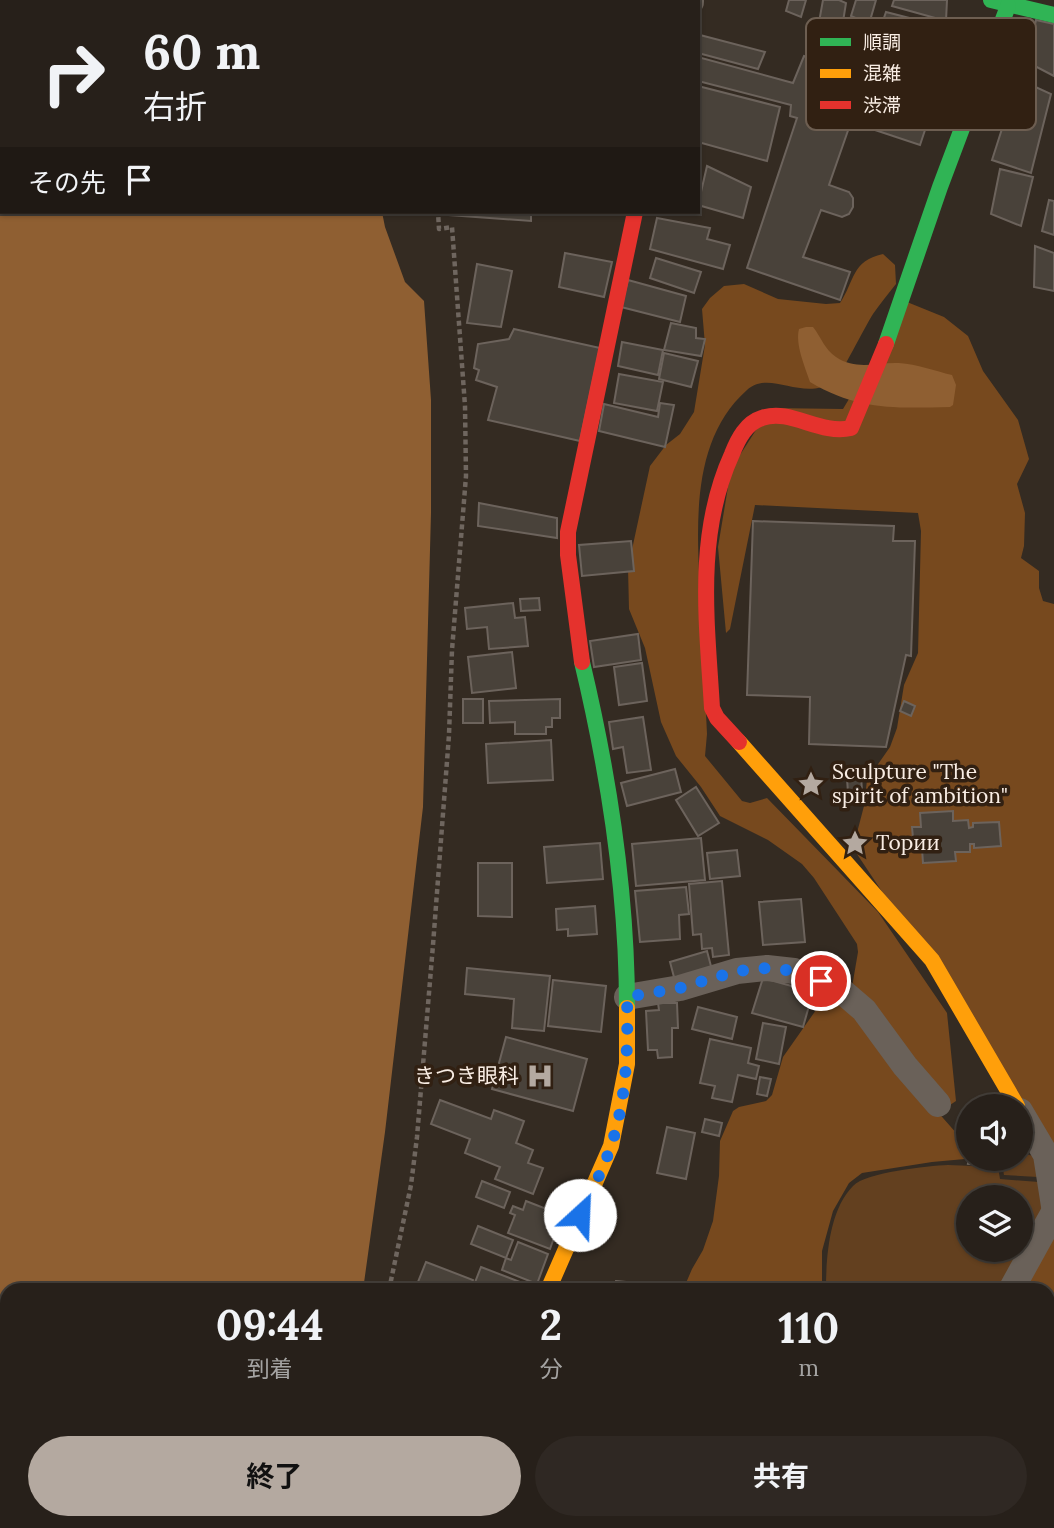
<!DOCTYPE html>
<html lang="ja">
<head>
<meta charset="utf-8">
<style>
  body { margin:0; font-family:Lora,"Noto Sans JP",serif; background:#2f2823; color:#f1f3f6; height:100vh; display:flex; flex-direction:column; font-size:26px; white-space:nowrap }
  * { box-sizing:border-box; margin:0 }
  p { font-size:23px; color:#a4a3a2 }
  .icon { flex:none; width:38px; height:38px; fill:none; stroke:currentColor; stroke-width:2; stroke-linecap:round; stroke-linejoin:round }
  .map { position:relative; flex:1; overflow:hidden }
  .drawer { position:absolute; left:0px; top:1283px; width:1055px; height:247px; display:flex; flex-direction:column; background:#27201a; border-radius:21px 21px 0 0; box-shadow:0 2px 5px #0004,0 0 0 2px #433e39 }
  .drawer>* { flex:none }
  .hud { position:absolute; left:0px; top:0px; width:700px; height:214px; box-shadow:0 2px 5px #0004,0 0 0 2px #433e39; background:#27201a; color:#f1f3f6; overflow:hidden }
  .controls { position:absolute; left:956px; top:1094px; display:grid; gap:14px }
  .controls a { display:grid; place-items:center; width:77px; height:77px; border-radius:50%; background:#27201a; box-shadow:0 2px 5px #0004,0 0 0 2px #433e39; font-size:35px }
  .pin { position:absolute; display:grid; place-items:center; width:60px; height:60px; color:#fff; margin:-30px; border:4px solid #fff; border-radius:50%; box-shadow:0 2px 7px #0007 }
  .me { position:absolute; width:77px; margin:-38px; rotate:25deg; stroke-linejoin:round; filter:drop-shadow(0 0 5px #0008) }
  .turn { display:flex; align-items:center; gap:24px; height:147px; padding:0 28px; font-size:32px }
  .turn .icon { width:91px; height:91px; stroke-width:2.5 }
  .turn b { display:block; font-size:49px; line-height:60px }
  .then { display:flex; align-items:center; height:66px; padding:0 28px; background:#0003; gap:14px; font-size:26px }
  .eta { display:flex; justify-content:space-evenly; align-items:center; height:119px; text-align:center }
  .eta b { font-size:42px; font-weight:700; line-height:49px }
  .button { display:flex; gap:14px; margin-top:auto; padding:14px 28px }
  .button a { flex:1; height:80px; border-radius:42px; background:#b4a9a0; color:#111; font-size:28px; font-weight:700; line-height:80px; text-align:center }
  .button a+a { background:#2f2823; color:#f1f3f6 }
  .map>svg:first-child { display:block }
  .green { fill:#63401f; fill-rule:evenodd }
  .forest { fill:#77491e }
  .water { fill:#8f5f32 }
  .building { fill:#49423a; stroke:#6c635c; stroke-width:2 }
  .lines { fill:none; stroke-linecap:round; stroke-linejoin:round }
  .path { stroke:#6f665f; stroke-width:4.5; stroke-dasharray:5 3.5; stroke-linecap:butt }
  .street { stroke:#6a6159; stroke-width:26 }
  .fast { stroke:#30b455; stroke-width:16 }
  .slow { stroke:#ff9f0a; stroke-width:16 }
  .jam { stroke:#e5322d; stroke-width:16 }
  .route { stroke:#1a73e8; stroke-width:12; stroke-dasharray:0 21.6 }
  .labels { text-anchor:middle; stroke-width:7; stroke-linejoin:round; paint-order:stroke }
  .poi-label { font-size:21px; fill:#f9ede4; stroke:#312012; text-anchor:start }
  .key { fill:#312012; stroke:#6d5e51; stroke-width:2 }
  .key-label { font-size:19px; fill:#f9ede4 }
</style>
</head>
<body>
<div class="map">
<svg width="1054" height="1528" viewBox="0 0 1054 1528">
  <rect width="100%" height="100%" fill="#342b22"/>
  <!-- green -->
  <g class="green">
    <polygon points="1020,1153 1034,1156 1038,1177 1004,1175 1002,1164 971,1161 971,1159 1020,1158"/>
    <path d="M948,1165L998,1167L1000,1179L1039,1182L1046,1207L1002,1290H826C826,1258 829,1210 853,1186C866,1172 928,1166 948,1165ZM968,1197H1020V1250H968Z"/>
    <polygon points="1048,1295 1054,1296 1054,1528 1011,1528 1005,1523 1048,1522"/>
  </g>
  <!-- forest -->
  <g class="forest">
    <path d="M883,254L895,265L896,284C888,294 880,304 873,314C865,326 840,378 833,382C802,402 770,369 747,390C686,444 698,539 701,612C703,653 705,693 707,734L705,756L742,801L750,803L767,798L878,912L947,1013L956,1101L950,1105L852,987L858,952L857,944L814,878L802,864L768,840L720,816L701,787L676,756L661,722L645,648L629,609L628,568L650,466L666,445L680,434L694,412L705,345L702,309L710,298L724,286L744,284L778,299L826,304L840,303C855,281 851,261 883,254Z"/>
    <polygon points="907,302 944,317 968,336 983,371 1018,420 1029,459 1017,484 1025,513 1024,546 1021,558 1039,571 1039,588 1043,601 1054,604 1054,1150 853,848 864,806 867,780 890,747 897,728 904,685 918,653 921,531 918,513 755,505 730,629 726,633 718,547 731,469 770,408 843,409"/>
    <path d="M841,1002L965,1143C968,1148 969,1154 965,1159L932,1162L862,1173L849,1183L833,1211L822,1251V1290H683L692,1269L703,1250L713,1221L719,1176L720,1141L733,1111L739,1107L766,1101L772,1095L783,1057L816,1010L827,1004Z"/>
    <polygon points="1054,1236 1054,1296 1048,1295 1048,1290 1023,1290"/>
    <polygon points="519,1522 996,1522 1003,1528 516,1528"/>
  </g>
  <!-- water -->
  <g class="water">
    <polygon points="0,0 306,0 307,2 2,2 2,212 382,212 385,227 405,282 424,301 431,400 431,513 423,807 385,1132 363,1290 7,1290 7,1522 315,1523 314,1528 0,1528"/>
    <path d="M806,327H813C821,337 825,350 836,357C857,371 877,362 899,363C917,364 935,371 952,375L956,385L953,405L950,407C895,408 859,411 810,382C805,367 795,344 799,329Z"/>
  </g>
  <!-- building -->
  <g class="building">
    <polygon points="527,0 628,0 526,2"/>
    <polygon points="789,0 806,0 801,17 786,11"/>
    <polygon points="823,0 839,0 846,3 841,34 819,22"/>
    <polygon points="856,0 876,0 869,24 851,16"/>
    <polygon points="894,0 947,0 946,21 892,6"/>
    <polygon points="886,12 937,25 930,53 877,38"/>
    <polygon points="1036,20 1054,24 1054,76 1027,62"/>
    <polygon points="700,35 765,52 758,69 698,53"/>
    <polygon points="804,56 936,97 920,145 851,122 829,185 849,192 853,198 853,207 849,214 842,217 821,210 803,257 850,272 840,300 747,268 797,118 790,116 791,105 698,81 698,57 793,83"/>
    <polygon points="1018,79 1051,94 1031,173 992,160"/>
    <polygon points="698,86 780,107 767,161 698,142"/>
    <polygon points="707,166 751,187 743,218 698,205"/>
    <polygon points="1000,169 1033,177 1021,226 991,214"/>
    <polygon points="1049,200 1054,201 1054,235 1042,231"/>
    <polygon points="449,212 531,212 531,221 449,215"/>
    <polygon points="657,218 710,228 707,239 730,245 723,269 650,249"/>
    <polygon points="1035,246 1054,253 1054,291 1034,287"/>
    <polygon points="565,253 612,262 604,297 559,287"/>
    <polygon points="656,258 701,272 694,293 650,278"/>
    <polygon points="477,264 512,271 501,327 467,323"/>
    <polygon points="628,280 686,296 680,322 621,307"/>
    <polygon points="671,323 696,328 696,338 705,339 701,356 664,350"/>
    <polygon points="514,329 600,348 580,441 488,420 497,387 476,380 479,370 474,368 478,344 509,339"/>
    <polygon points="622,342 663,350 658,375 618,366"/>
    <polygon points="664,353 698,361 691,387 659,379"/>
    <polygon points="619,374 663,382 657,411 614,403"/>
    <polygon points="660,403 674,405 665,447 599,431 604,404 658,417"/>
    <polygon points="479,503 557,518 557,538 478,526"/>
    <polygon points="753,521 894,526 893,541 915,541 911,656 906,655 886,747 809,744 810,697 747,695"/>
    <polygon points="631,541 634,571 582,576 579,545"/>
    <polygon points="539,598 540,610 521,611 520,599"/>
    <polygon points="513,603 515,618 525,617 528,646 489,649 487,627 467,629 465,608"/>
    <polygon points="638,634 641,660 594,667 590,641"/>
    <polygon points="512,652 516,688 472,693 468,657"/>
    <polygon points="642,663 647,701 619,705 614,667"/>
    <rect x="463" y="699" width="20" height="24"/>
    <polygon points="560,699 560,718 552,718 552,727 546,727 546,734 515,734 515,722 490,723 489,701"/>
    <polygon points="904,701 915,706 911,716 900,711"/>
    <polygon points="643,717 651,770 627,773 623,747 613,749 609,722"/>
    <polygon points="551,740 553,780 488,783 486,744"/>
    <polygon points="675,769 681,792 627,806 621,783"/>
    <polygon points="861,776 862,791 848,793 847,778"/>
    <polygon points="696,787 719,823 698,836 676,800"/>
    <polygon points="953,811 953,821 968,820 969,828 973,827 973,823 999,822 1001,846 974,848 974,844 970,844 970,852 955,852 956,861 923,863 922,849 914,849 912,827 921,827 920,813"/>
    <polygon points="701,838 705,880 636,886 632,844"/>
    <polygon points="600,843 603,879 547,883 544,847"/>
    <polygon points="737,850 740,876 710,879 707,853"/>
    <polygon points="478,863 512,863 512,917 478,916"/>
    <polygon points="722,881 729,955 713,957 712,948 702,949 701,934 693,935 689,884"/>
    <polygon points="686,887 689,914 679,915 680,939 640,942 635,891"/>
    <polygon points="801,899 805,942 763,945 759,902"/>
    <polygon points="595,906 597,934 568,936 568,929 557,930 556,909"/>
    <polygon points="707,951 712,970 675,981 670,962"/>
    <polygon points="467,968 550,976 544,1031 512,1028 514,999 465,994"/>
    <polygon points="763,978 813,992 803,1027 752,1013"/>
    <polygon points="553,980 606,986 601,1032 548,1026"/>
    <polygon points="658,1003 677,1003 678,1028 672,1028 672,1057 658,1058 657,1050 648,1050 646,1011 659,1010"/>
    <polygon points="698,1007 737,1017 732,1039 692,1029"/>
    <polygon points="763,1023 786,1027 779,1064 756,1059"/>
    <polygon points="506,1037 587,1059 573,1111 492,1089"/>
    <polygon points="710,1039 751,1048 748,1063 759,1066 756,1079 738,1075 732,1102 712,1098 715,1086 700,1083"/>
    <polygon points="760,1077 771,1079 767,1096 757,1094"/>
    <polygon points="440,1100 491,1119 494,1110 524,1121 516,1143 533,1150 528,1163 543,1168 533,1194 495,1179 500,1167 465,1153 470,1139 431,1124"/>
    <polygon points="705,1119 722,1123 719,1136 702,1132"/>
    <polygon points="667,1127 695,1133 686,1179 657,1173"/>
    <polygon points="482,1181 510,1192 504,1208 476,1197"/>
    <polygon points="526,1201 562,1215 550,1249 508,1233 515,1215 510,1213 513,1206 523,1210"/>
    <polygon points="478,1226 513,1240 506,1258 471,1244"/>
    <polygon points="518,1242 548,1254 537,1284 502,1270 506,1258 511,1260"/>
    <polygon points="426,1262 473,1280 469,1290 440,1290 418,1282"/>
    <polygon points="481,1267 533,1287 532,1290 472,1290"/>
    <polygon points="616,1281 667,1286 667,1290 615,1290"/>
    <polygon points="478,1522 513,1522 510,1528 489,1528"/>
  </g>
  <g class="lines">
    <!-- path -->
    <g class="path">
      <polyline points="410,0 411,2"/>
      <polyline points="969,1165 970,1158"/>
      <polyline points="389,1290 411,1185 417,1137 433,945 449,735 452,650 466,476 465,406 452,227 439,229 438,212"/>
      <polyline points="1048,1373 1054,1372"/>
      <polyline points="336,1528 337,1522"/>
      <polyline points="866,1528 874,1522"/>
    </g>
    <!-- street -->
    <g class="street">
      <polyline points="691,2 691,0"/>
      <polyline points="627,997 680,988 737,971 767,968 794,971 843,992 864,1010 905,1066 938,1104"/>
      <polyline points="1020,1111 1046,1155 1054,1206"/>
      <polyline points="1011,1290 1054,1212"/>
      <polyline points="446,1528 448,1522"/>
    </g>
    <!-- fast -->
    <g class="fast">
      <polyline points="991,0 1054,15"/>
      <polyline points="886,344 940,187 1008,6"/>
      <path d="M582,662C609,775 627,891 627,1008"/>
    </g>
    <!-- slow -->
    <g class="slow">
      <polyline points="739,742 932,960 1017,1106"/>
      <polyline points="548,1290 611,1146 627,1064 627,1008"/>
    </g>
    <!-- jam -->
    <g class="jam">
      <polyline points="582,662 568,555 568,532 635,212"/>
      <path d="M739,742L717,718L712,708C707,622 695,535 732,454C738,439 746,423 762,418C791,408 819,435 851,428L886,344"/>
    </g>
  </g>
  <g class="lines">
    <!-- route -->
    <path class="route" d="M580,1215C591,1192 603,1170 611,1146C627,1099 628,1046 627,997L680,988L737,971L767,968L794,971L821,981"/>
  </g>
  <!-- icons -->
  <defs>
    <g id="sight-bare" transform="scale(2.1)"><path d="M0-6L1.8-2.2L6-1.7L2.9 1.2L3.7 5.4L0 3.3L-3.7 5.4L-2.9 1.2L-6-1.7L-1.8-2.2Z" fill="#b4a9a0" stroke="#312012" stroke-width="2.5" paint-order="stroke"/></g>
    <g id="hospital-bare" transform="scale(2.1)"><path d="M-5-5h3v3.5h4V-5h3V5h-3V1.5h-4V5h-3Z" fill="#b4a9a0" stroke="#312012" stroke-width="2.5" paint-order="stroke"/></g>
  </defs>
  <g fill-rule="evenodd">
    <use href="#sight-bare" x="811" y="784"/>
    <use href="#sight-bare" x="855" y="843"/>
    <use href="#hospital-bare" x="540" y="1076"/>
  </g>
  <g class="labels">
    <!-- poi labels -->
    <g class="poi-label">
      <text x="832" y="779">Sculpture "The<tspan x="832" dy="24">spirit of ambition"</tspan></text>
      <text x="876" y="850">Тории</text>
      <text x="519" y="1083" text-anchor="end">きつき眼科</text>
    </g>
  </g>
  <!-- legend -->
  <rect x="806" y="18" width="230" height="112" rx="10" class="key"/>
  <rect x="820" y="38" width="31" height="8" fill="#30b455"/>
  <rect x="820" y="69" width="31" height="9" fill="#ff9f0a"/>
  <rect x="820" y="101" width="31" height="8" fill="#e5322d"/>
  <g class="key-label">
    <text x="863" y="49">順調</text>
    <text x="863" y="80">混雑</text>
    <text x="863" y="112">渋滞</text>
  </g>
</svg>
<div class="controls">
<a><svg class="icon" aria-label="sound" viewBox="0 0 24 24"><path d="M4 9h4l5-4v14l-5-4H4zM17 9q2 3 0 6"/></svg></a>
<a><svg class="icon" aria-label="layers" viewBox="0 0 24 24"><path d="M12 4l9 5-9 5-9-5zM3 14l9 5 9-5"/></svg></a>
</div>
<div class="pin" style="left:821px;top:981px;background:#d93025"><svg class="icon" aria-label="arrive" viewBox="0 0 24 24"><path d="M6 21V4h12l-3 4 3 4H6"/></svg></div>
<svg class="me" style="left:580px;top:1215px" viewBox="-20 -20 40 40"><circle r="19" fill="#fff"/><path d="M0-13L10 11 0 6-10 11z" fill="#1a73e8"/></svg>
<div class="hud">
<div class="turn"><svg class="icon" aria-label="right" viewBox="0 0 24 24"><path d="M7 20v-9h11M14 6l5 5-5 5"/></svg><div><b>60 m</b>右折</div></div>
<div class="then">その先<svg class="icon" aria-label="arrive" viewBox="0 0 24 24"><path d="M6 21V4h12l-3 4 3 4H6"/></svg></div>
</div>
<section class="drawer">
<div class="eta">
<div><b>09:44</b><p>到着</p></div>
<div><b>2</b><p>分</p></div>
<div><b>110</b><p>m</p></div>
</div>
<div class="button"><a>終了</a><a>共有</a></div>
</section>
</div>
</body>
</html>
